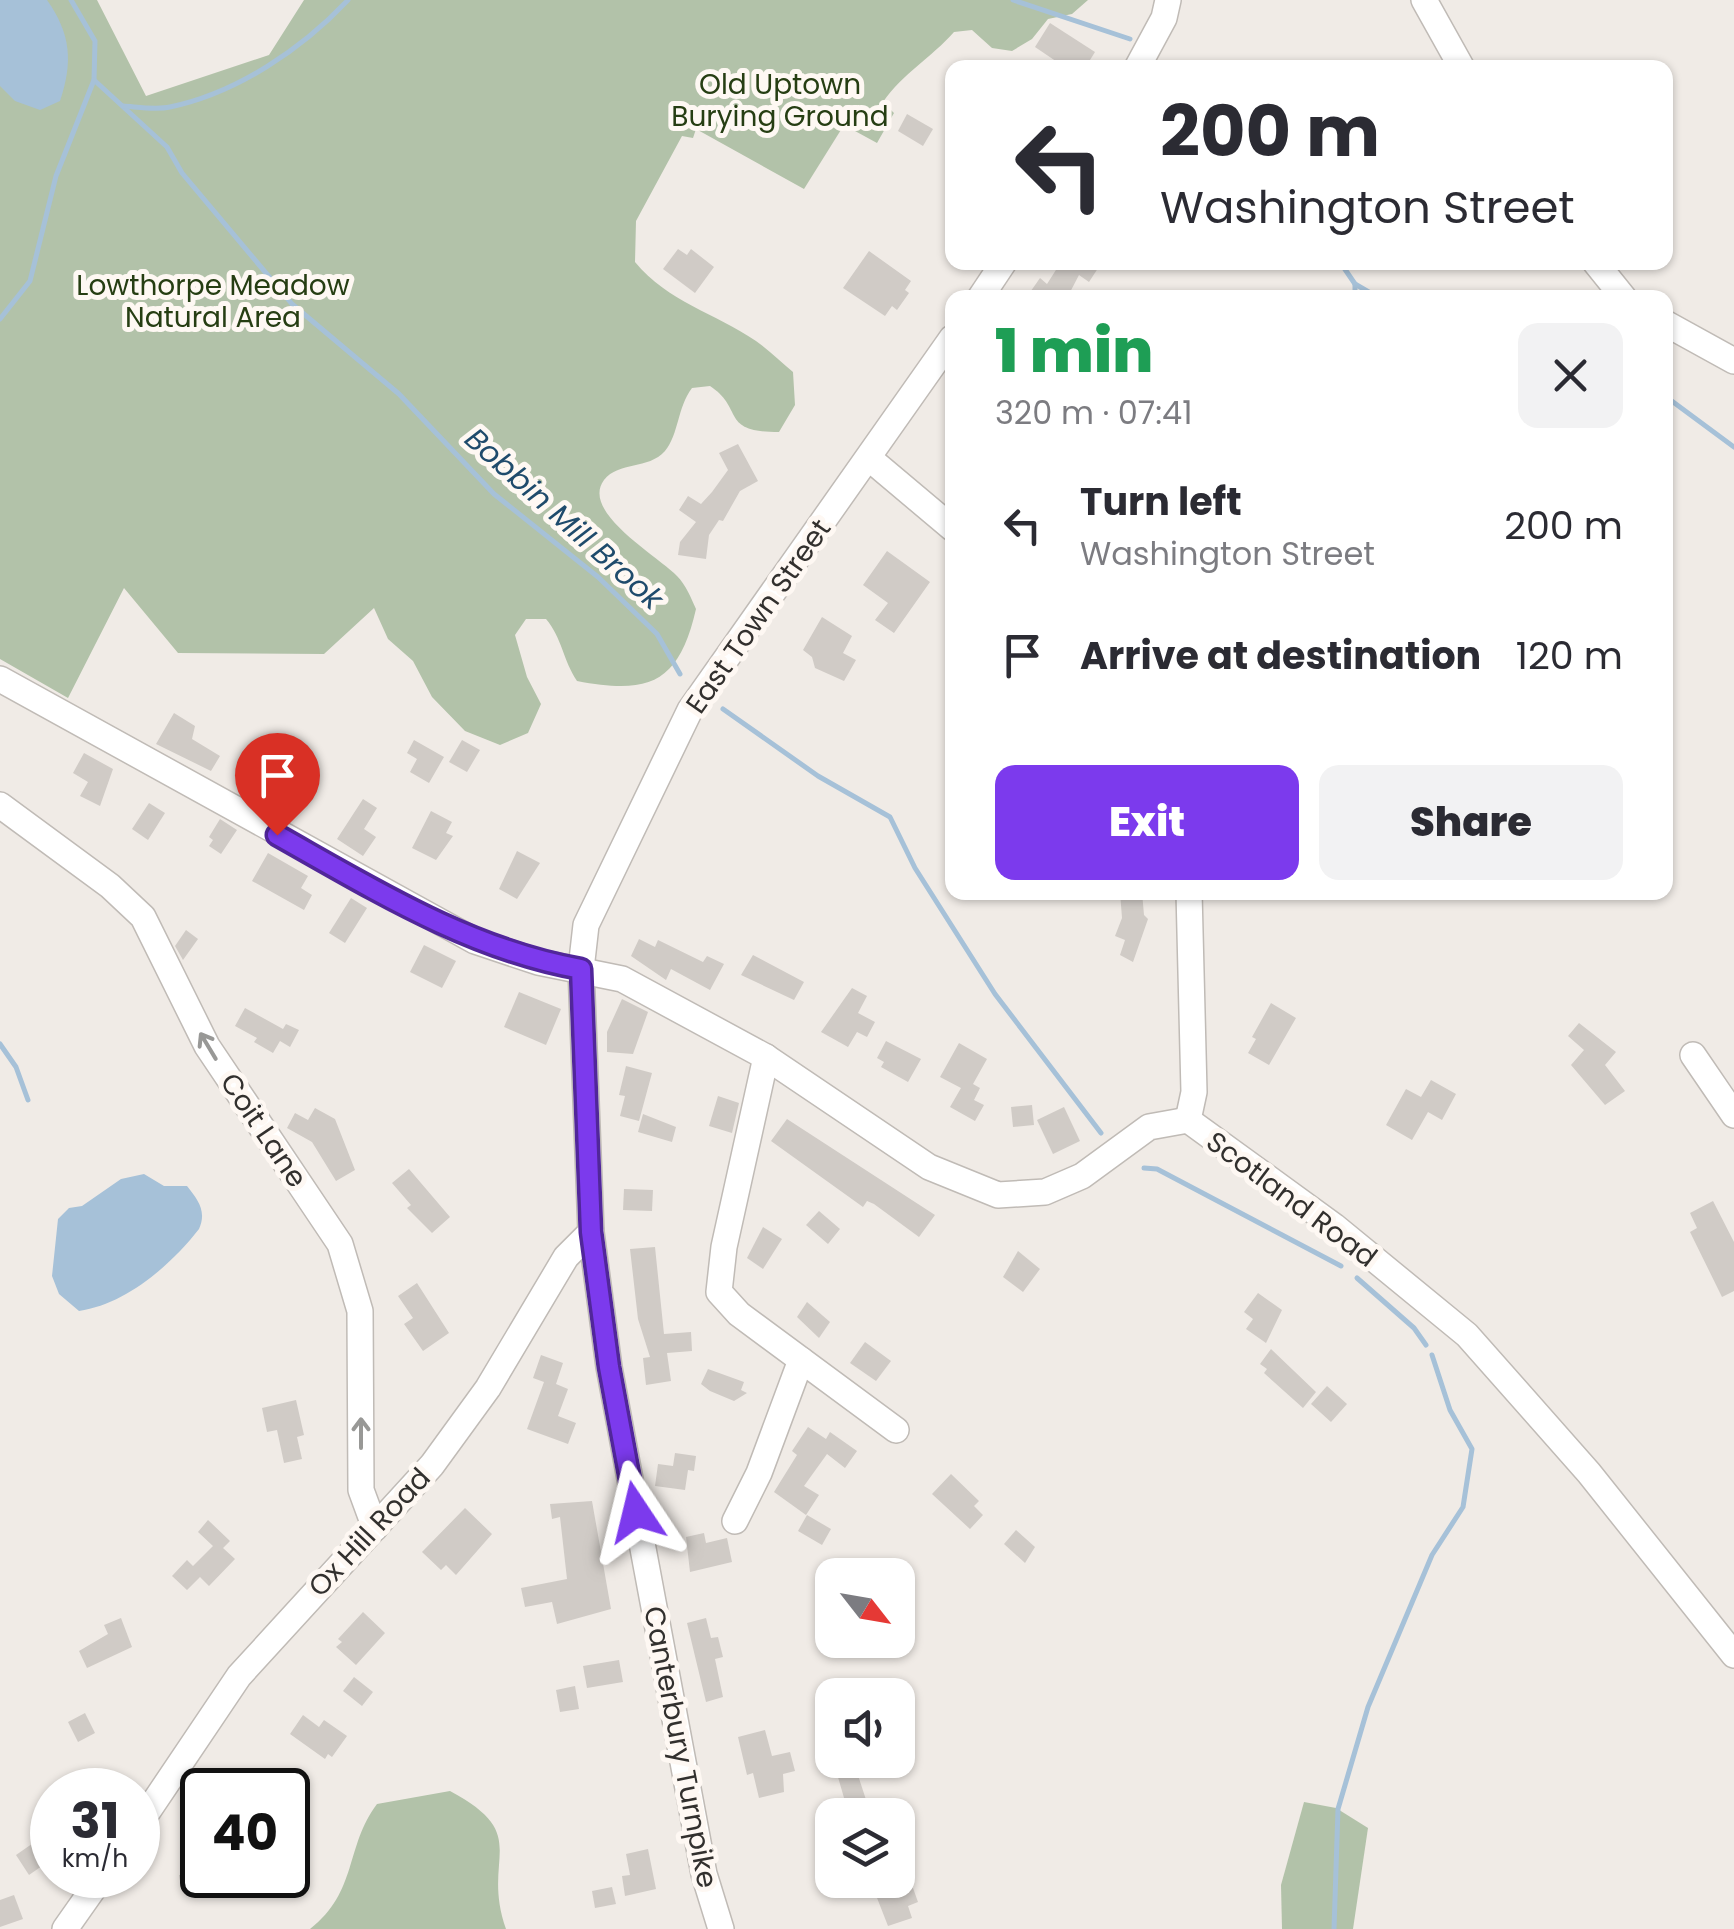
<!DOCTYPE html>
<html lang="en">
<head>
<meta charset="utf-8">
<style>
  body { margin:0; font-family:Poppins,sans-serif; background:#f2f2f3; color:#2b2b33; height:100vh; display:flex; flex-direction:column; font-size:38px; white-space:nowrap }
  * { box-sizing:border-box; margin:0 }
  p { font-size:32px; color:#7c7c81 }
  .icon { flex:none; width:55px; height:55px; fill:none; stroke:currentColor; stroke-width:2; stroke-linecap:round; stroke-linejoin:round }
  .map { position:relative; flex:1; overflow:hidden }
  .details { position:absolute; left:945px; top:290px; width:728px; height:610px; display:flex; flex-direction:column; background:#fff; border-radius:20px; box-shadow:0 2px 8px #0004 }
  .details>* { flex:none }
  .top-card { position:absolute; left:945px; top:60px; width:728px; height:210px; border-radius:20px; box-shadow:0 2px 8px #0004; background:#fff; color:#2b2b33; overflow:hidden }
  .needle { width:65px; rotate:121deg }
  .controls { position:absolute; left:815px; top:1558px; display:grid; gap:20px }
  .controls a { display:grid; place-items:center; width:100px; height:100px; border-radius:20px; background:#fff; box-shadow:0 2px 8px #0004; font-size:50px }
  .speed { position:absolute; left:30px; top:1768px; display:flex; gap:20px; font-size:50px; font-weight:700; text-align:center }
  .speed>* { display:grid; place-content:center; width:130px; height:130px; border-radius:50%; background:#fff; box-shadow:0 2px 8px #0004; line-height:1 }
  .speed small { font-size:25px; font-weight:400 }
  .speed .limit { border:5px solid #111; border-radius:15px; background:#fff; color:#111 }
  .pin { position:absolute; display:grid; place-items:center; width:85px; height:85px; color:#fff; margin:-102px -42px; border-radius:50% 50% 50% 0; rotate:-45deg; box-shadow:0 0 10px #0007 }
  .pin .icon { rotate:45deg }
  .me { position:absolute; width:110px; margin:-55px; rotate:350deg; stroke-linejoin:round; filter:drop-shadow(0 0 8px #0008) }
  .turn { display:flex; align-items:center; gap:35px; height:210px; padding:0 50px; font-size:45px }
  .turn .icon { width:130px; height:130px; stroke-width:2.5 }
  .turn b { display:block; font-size:70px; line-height:85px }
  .round { display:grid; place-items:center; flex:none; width:105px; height:105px; border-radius:20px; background:#f2f2f3 }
  .headline { display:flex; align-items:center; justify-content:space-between; height:170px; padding:0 50px }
  h1 { font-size:60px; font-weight:800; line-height:75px; color:#1e9e55 }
  .action { display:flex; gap:20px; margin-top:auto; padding:20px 50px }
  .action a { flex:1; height:115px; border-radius:20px; background:#7c3aed; color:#fff; font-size:40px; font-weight:800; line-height:115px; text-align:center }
  .action a+a { background:#f2f2f3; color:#2b2b33 }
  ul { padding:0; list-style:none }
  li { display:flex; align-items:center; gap:30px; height:130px; padding:0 50px }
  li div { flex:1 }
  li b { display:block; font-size:38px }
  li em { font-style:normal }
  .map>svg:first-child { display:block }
  .green { fill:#b2c2a9 }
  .water { fill:#a6c1d8 }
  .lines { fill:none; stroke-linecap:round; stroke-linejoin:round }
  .stream { stroke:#a6c1d8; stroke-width:5 }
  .building { fill:#d0cbc6 }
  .minor-casing { stroke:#c0bbb6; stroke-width:28 }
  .minor { stroke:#fff; stroke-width:25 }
  .oneway { stroke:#989896 }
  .route-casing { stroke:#51269a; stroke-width:25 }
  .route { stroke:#7c3aed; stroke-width:18 }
  .labels { text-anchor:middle; stroke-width:10; stroke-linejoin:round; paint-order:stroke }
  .park-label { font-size:28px; fill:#263e13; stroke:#fef8f3 }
  .street-label { font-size:28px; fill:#32302e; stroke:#fef8f3 }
  .water-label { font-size:30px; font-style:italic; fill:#1f4b6c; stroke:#fef8f3 }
</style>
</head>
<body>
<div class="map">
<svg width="1734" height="1929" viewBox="0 0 1734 1929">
  <rect width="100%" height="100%" fill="#f0ebe6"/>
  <!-- green -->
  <g class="green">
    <path d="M0,0H97L146,96L269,55L304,0H1088L1072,14L1048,19L1032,39L1012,51L992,48L972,30L954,32C931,58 903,73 883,102L894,113L877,143L844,125L804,189L696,129L693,138L682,136L636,221L635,262C668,302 715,313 756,341C769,350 781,362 793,372L795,405L779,432C719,432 745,409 710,386L692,388C677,408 679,434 665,451C648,470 619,461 604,480C580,512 658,556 677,576C686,585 691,598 696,609C679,683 650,695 577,681C563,660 562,638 546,619H526L515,635L527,677L541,704L528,733L500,745L465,731L432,697L413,661L388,639L374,608L324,654L178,653L124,588L68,698L0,659Z"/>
    <path d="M450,1791C534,1836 480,1856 506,1929H310C358,1892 345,1846 377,1804Z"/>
    <polygon points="1304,1802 1336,1808 1368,1828 1353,1929 1282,1929 1281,1885"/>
  </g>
  <!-- water -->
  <g class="water">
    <path d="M0,0H47C71,34 73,62 60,101L40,110L15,101L0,86Z"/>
    <path d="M144,1174L164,1186H187C198,1200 207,1211 199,1229C170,1266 126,1304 79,1311L59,1294L52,1276L58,1219L69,1208L82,1206L121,1179Z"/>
  </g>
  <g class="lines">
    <!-- stream -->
    <g class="stream">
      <polyline points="71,0 95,41 94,80 167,147 182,173 292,304 399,394 494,494 598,577 657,634 680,674"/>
      <polyline points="1013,0 1130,39"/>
      <polyline points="1173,64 1175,68"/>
      <path d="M123,106C138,107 156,110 170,107C237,93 302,49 348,0"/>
      <polyline points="1340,262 1355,284 1379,298"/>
      <polyline points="1355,298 1355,284"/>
      <polyline points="0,319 30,281 56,176 94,80"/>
      <polyline points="1665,396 1734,447"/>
      <polyline points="723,709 818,776 890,817 915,868 995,994 1101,1133"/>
      <polyline points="0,1044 16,1067 28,1100"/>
      <polyline points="1144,1168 1157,1169 1341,1266"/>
      <polyline points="1357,1278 1414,1328 1426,1345"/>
      <polyline points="1334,1929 1338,1809 1368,1707 1432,1555 1463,1507 1472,1449 1450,1410 1432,1355"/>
    </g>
  </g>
  <!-- building -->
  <g class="building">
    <polygon points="1050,23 1095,52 1085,68 1066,68 1035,47"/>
    <polygon points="907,114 933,129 923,146 898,131"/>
    <polygon points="678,249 687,255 691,249 714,267 695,293 663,269"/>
    <polygon points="869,251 911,281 905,290 909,293 897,310 892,306 885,316 843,288"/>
    <polygon points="1061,262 1102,262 1089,282 1079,275 1067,298 1026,298 1040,278 1047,284"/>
    <polygon points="738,444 758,481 740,491 723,521 719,520 709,535 706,559 678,555 680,542 696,522 679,510 688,496 701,504 712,492 728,470 719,453"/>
    <polygon points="887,551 930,582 894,633 875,620 888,603 863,585"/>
    <polygon points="822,617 852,636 843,653 856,660 844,681 815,668 812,657 803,650"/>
    <polygon points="174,713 195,726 192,739 220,756 211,771 156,744"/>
    <polygon points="414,740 444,757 429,783 410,772 417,759 407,753"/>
    <polygon points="462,740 480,750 467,772 449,762"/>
    <polygon points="84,753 113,769 100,806 80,796 88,782 73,773"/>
    <polygon points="363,799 377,808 364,829 376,837 363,856 337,839"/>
    <polygon points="149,803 165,813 148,840 132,829"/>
    <polygon points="431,811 452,822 446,833 453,836 436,860 412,848"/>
    <polygon points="220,819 237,830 221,854 209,846 213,840 209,837"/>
    <polygon points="517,851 540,863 517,899 499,889"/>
    <polygon points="268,853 308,876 301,888 312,895 304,910 252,881"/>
    <polygon points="1120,892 1142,892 1144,915 1148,919 1133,962 1120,955 1125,940 1115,936 1122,918"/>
    <polygon points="351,898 367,908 345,943 329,933"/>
    <polygon points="186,930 198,939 183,960 175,946"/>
    <polygon points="639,939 655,947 658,940 703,962 707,956 724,964 710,990 671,969 666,980 631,956"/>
    <polygon points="424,945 456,961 442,988 410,972"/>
    <polygon points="753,955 804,982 794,1000 741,975"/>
    <polygon points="852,988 867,996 858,1013 875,1022 867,1037 857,1032 848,1047 821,1032"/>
    <polygon points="519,992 561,1009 546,1045 504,1027"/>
    <polygon points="622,999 648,1012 633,1054 607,1052 607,1032"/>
    <polygon points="1271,1003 1296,1018 1269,1065 1248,1053 1256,1039 1252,1037"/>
    <polygon points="245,1008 283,1029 286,1024 299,1030 290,1047 280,1041 273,1053 254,1042 257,1038 235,1026"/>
    <polygon points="1579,1023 1616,1052 1605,1065 1625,1091 1605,1105 1571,1065 1584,1050 1568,1036"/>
    <polygon points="886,1041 921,1059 908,1082 881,1067 884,1062 877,1058"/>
    <polygon points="959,1043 987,1059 973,1084 980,1088 974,1100 984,1105 975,1121 950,1107 961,1088 940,1077"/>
    <polygon points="626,1066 652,1073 639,1121 620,1116 625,1096 619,1095"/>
    <polygon points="1431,1080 1456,1094 1442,1120 1428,1112 1412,1140 1386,1125 1406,1089 1421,1097"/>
    <polygon points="718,1096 739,1103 732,1133 709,1126"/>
    <polygon points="1032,1105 1034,1125 1013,1127 1011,1107"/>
    <polygon points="1064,1107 1080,1141 1053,1154 1037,1120"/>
    <polygon points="315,1108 335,1119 355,1170 336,1181 312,1142 287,1128 295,1113 308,1120"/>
    <polygon points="643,1114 676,1127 672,1142 638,1132"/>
    <polygon points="787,1119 935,1215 919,1237 874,1204 867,1201 863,1207 771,1141"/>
    <polygon points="409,1169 450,1217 432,1233 407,1208 411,1205 392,1183"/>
    <polygon points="624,1189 653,1190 652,1211 623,1210"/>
    <polygon points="1713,1201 1734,1242 1734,1291 1722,1297 1690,1232 1697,1228 1690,1213"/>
    <polygon points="819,1211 840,1229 828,1244 806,1225"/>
    <polygon points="763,1227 782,1239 763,1269 747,1258"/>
    <polygon points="655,1247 664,1334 691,1332 692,1351 667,1353 671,1381 646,1385 643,1358 650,1357 638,1319 630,1249"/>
    <polygon points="1018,1251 1040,1269 1023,1292 1003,1277"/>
    <polygon points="417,1283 449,1333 423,1351 404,1324 413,1318 398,1296"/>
    <polygon points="1258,1293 1282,1310 1266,1343 1246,1329 1253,1319 1244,1312"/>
    <polygon points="807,1302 830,1322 819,1338 797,1317"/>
    <polygon points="865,1342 891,1361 876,1381 850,1363"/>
    <polygon points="1271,1349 1316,1392 1303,1408 1264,1373 1267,1369 1260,1364"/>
    <polygon points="541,1355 563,1363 556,1384 568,1389 558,1416 576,1423 568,1444 527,1429 544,1382 533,1378"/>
    <polygon points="708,1369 744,1382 741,1390 747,1393 734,1401 710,1391 701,1384"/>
    <polygon points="1327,1386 1347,1404 1331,1422 1311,1404"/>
    <polygon points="296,1400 304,1435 297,1437 302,1459 284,1463 277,1430 267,1432 262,1408"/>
    <polygon points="808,1427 826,1439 830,1432 857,1451 845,1468 827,1454 804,1486 819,1495 806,1515 774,1492 797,1455 792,1451"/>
    <polygon points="675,1453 696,1456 694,1471 688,1470 685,1490 655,1486 658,1464 673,1466"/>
    <polygon points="951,1474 979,1501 974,1506 983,1515 970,1529 932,1494"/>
    <polygon points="592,1501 611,1609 557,1624 552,1602 525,1607 521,1588 567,1579 560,1517 552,1519 550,1504"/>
    <polygon points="465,1508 492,1534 456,1575 446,1565 441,1570 422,1552"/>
    <polygon points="807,1515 831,1529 822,1545 798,1531"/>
    <polygon points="208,1520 230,1541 223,1548 235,1559 209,1586 200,1577 187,1590 172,1576 187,1560 193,1566 213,1546 198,1532"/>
    <polygon points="1016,1530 1035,1547 1025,1563 1004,1544"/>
    <polygon points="704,1533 706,1543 727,1538 732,1562 690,1572 686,1537"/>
    <polygon points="363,1612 385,1633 356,1665 336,1647 342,1642 338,1639"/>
    <polygon points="121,1618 132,1647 87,1668 79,1651 108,1634 104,1625"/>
    <polygon points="706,1618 711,1638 718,1637 723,1657 715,1659 723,1697 706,1702 687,1623"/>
    <polygon points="619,1660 623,1682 587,1688 583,1666"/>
    <polygon points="354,1677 373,1692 362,1706 343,1691"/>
    <polygon points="575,1686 579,1709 560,1712 556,1690"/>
    <polygon points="85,1713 95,1733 78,1742 68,1722"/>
    <polygon points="303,1715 319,1727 324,1720 347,1736 332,1757 328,1754 325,1759 290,1734"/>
    <polygon points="765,1730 772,1756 790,1752 795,1771 783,1774 784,1792 759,1798 753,1773 747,1775 738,1737"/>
    <polygon points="833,1760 853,1760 871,1815 849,1815"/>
    <polygon points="52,1830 52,1859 29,1875 16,1855"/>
    <polygon points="202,1847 202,1875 234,1875 222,1893 214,1888 209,1895 198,1888 196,1891 180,1881 179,1875 184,1875"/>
    <polygon points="648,1849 656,1889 625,1896 622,1876 630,1875 626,1854"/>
    <polygon points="870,1880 902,1880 905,1890 913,1888 918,1902 908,1906 912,1918 888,1926"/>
    <polygon points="612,1887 616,1904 595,1908 592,1891"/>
    <polygon points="14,1895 23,1919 0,1927 0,1900"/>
  </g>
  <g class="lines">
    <!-- minor casing -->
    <g class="minor-casing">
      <g id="minor">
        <polyline points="1424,0 1462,68"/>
        <polyline points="1137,68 1164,18 1168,0"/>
        <polyline points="1595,262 1624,298"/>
        <polyline points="980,298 1004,262"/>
        <polyline points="1665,323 1734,361"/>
        <polyline points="870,459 952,528"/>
        <polyline points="0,679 475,941 538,962 622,979 766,1057 929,1167 998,1195 1045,1192 1082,1176 1149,1127 1188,1120 1334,1226 1467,1335 1589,1473 1734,1655"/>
        <polyline points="0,805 110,886 143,917 207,1046 340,1244 360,1311 361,1490 375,1528"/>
        <polyline points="1693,1055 1734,1115"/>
        <polyline points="766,1057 724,1247 719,1292 739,1314 896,1430"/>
        <polyline points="1188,1120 1194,1092 1189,892"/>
        <polyline points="735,1521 759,1473 801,1360"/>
        <polyline points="138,1826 239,1676 432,1465 488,1388 566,1257 591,1232"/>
        <polyline points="65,1929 103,1875"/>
        <polyline points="721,1929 704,1874 609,1367 591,1232 581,969 586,925 690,710 952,338"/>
      </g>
    </g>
    <!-- minor -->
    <use href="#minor" class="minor"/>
  </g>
  <!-- one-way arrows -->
  <defs><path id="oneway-shaft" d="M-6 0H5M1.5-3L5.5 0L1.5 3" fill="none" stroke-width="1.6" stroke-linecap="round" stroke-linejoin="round" transform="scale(2.5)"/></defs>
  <g class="oneway">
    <use href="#oneway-shaft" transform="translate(208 1046) rotate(-121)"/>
    <use href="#oneway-shaft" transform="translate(361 1433) rotate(-90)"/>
  </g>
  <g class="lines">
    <!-- route casing -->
    <g class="route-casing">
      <path id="route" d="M277,835C373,889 471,950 581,969L591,1232L609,1367L636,1512"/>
    </g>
    <!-- route -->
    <use href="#route" class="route"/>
  </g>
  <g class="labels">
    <!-- park labels -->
    <g class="park-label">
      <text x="780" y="94">Old Uptown<tspan x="780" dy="32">Burying Ground</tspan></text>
      <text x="213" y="295">Lowthorpe Meadow<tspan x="213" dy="32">Natural Area</tspan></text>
    </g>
    <!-- street labels -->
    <g class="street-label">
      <text transform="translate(758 616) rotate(-55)" y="10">East Town Street</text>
      <text transform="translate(264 1130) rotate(56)" y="10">Coit Lane</text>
      <text transform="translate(1292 1199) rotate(37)" y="10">Scotland Road</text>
      <text transform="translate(369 1532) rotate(-47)" y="10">Ox Hill Road</text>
      <text transform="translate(681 1747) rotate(79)" y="10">Canterbury Turnpike</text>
    </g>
    <!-- water labels -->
    <g class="water-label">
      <text transform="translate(564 519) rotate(42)" y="10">Bobbin Mill Brook</text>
    </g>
  </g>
</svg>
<div class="controls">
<a><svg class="needle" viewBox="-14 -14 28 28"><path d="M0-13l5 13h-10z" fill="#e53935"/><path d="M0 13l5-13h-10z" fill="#7c7c81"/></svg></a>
<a><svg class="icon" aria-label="sound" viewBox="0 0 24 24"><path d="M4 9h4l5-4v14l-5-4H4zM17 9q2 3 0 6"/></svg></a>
<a><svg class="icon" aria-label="layers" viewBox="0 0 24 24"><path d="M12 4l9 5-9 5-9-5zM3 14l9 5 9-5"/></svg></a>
</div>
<div class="speed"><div>31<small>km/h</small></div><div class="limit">40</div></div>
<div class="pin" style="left:277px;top:835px;background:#d93025"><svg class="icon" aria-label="arrive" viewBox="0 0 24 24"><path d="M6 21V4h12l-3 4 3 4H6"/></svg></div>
<svg class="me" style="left:636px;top:1512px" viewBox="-20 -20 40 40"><path d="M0-17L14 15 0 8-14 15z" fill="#7c3aed" stroke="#fff" stroke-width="4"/></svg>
<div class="top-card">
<div class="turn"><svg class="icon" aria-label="left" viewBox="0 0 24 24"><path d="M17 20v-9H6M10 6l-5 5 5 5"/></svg><div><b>200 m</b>Washington Street</div></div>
</div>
<section class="details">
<div class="headline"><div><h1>1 min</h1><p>320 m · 07:41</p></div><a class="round"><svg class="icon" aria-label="close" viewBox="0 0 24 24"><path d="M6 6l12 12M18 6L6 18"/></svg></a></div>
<ul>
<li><svg class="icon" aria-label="left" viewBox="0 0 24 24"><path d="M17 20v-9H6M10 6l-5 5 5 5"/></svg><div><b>Turn left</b><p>Washington Street</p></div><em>200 m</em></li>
<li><svg class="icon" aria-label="arrive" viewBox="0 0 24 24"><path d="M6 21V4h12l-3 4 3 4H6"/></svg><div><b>Arrive at destination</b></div><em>120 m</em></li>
</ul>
<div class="action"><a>Exit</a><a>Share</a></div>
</section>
</div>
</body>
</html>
